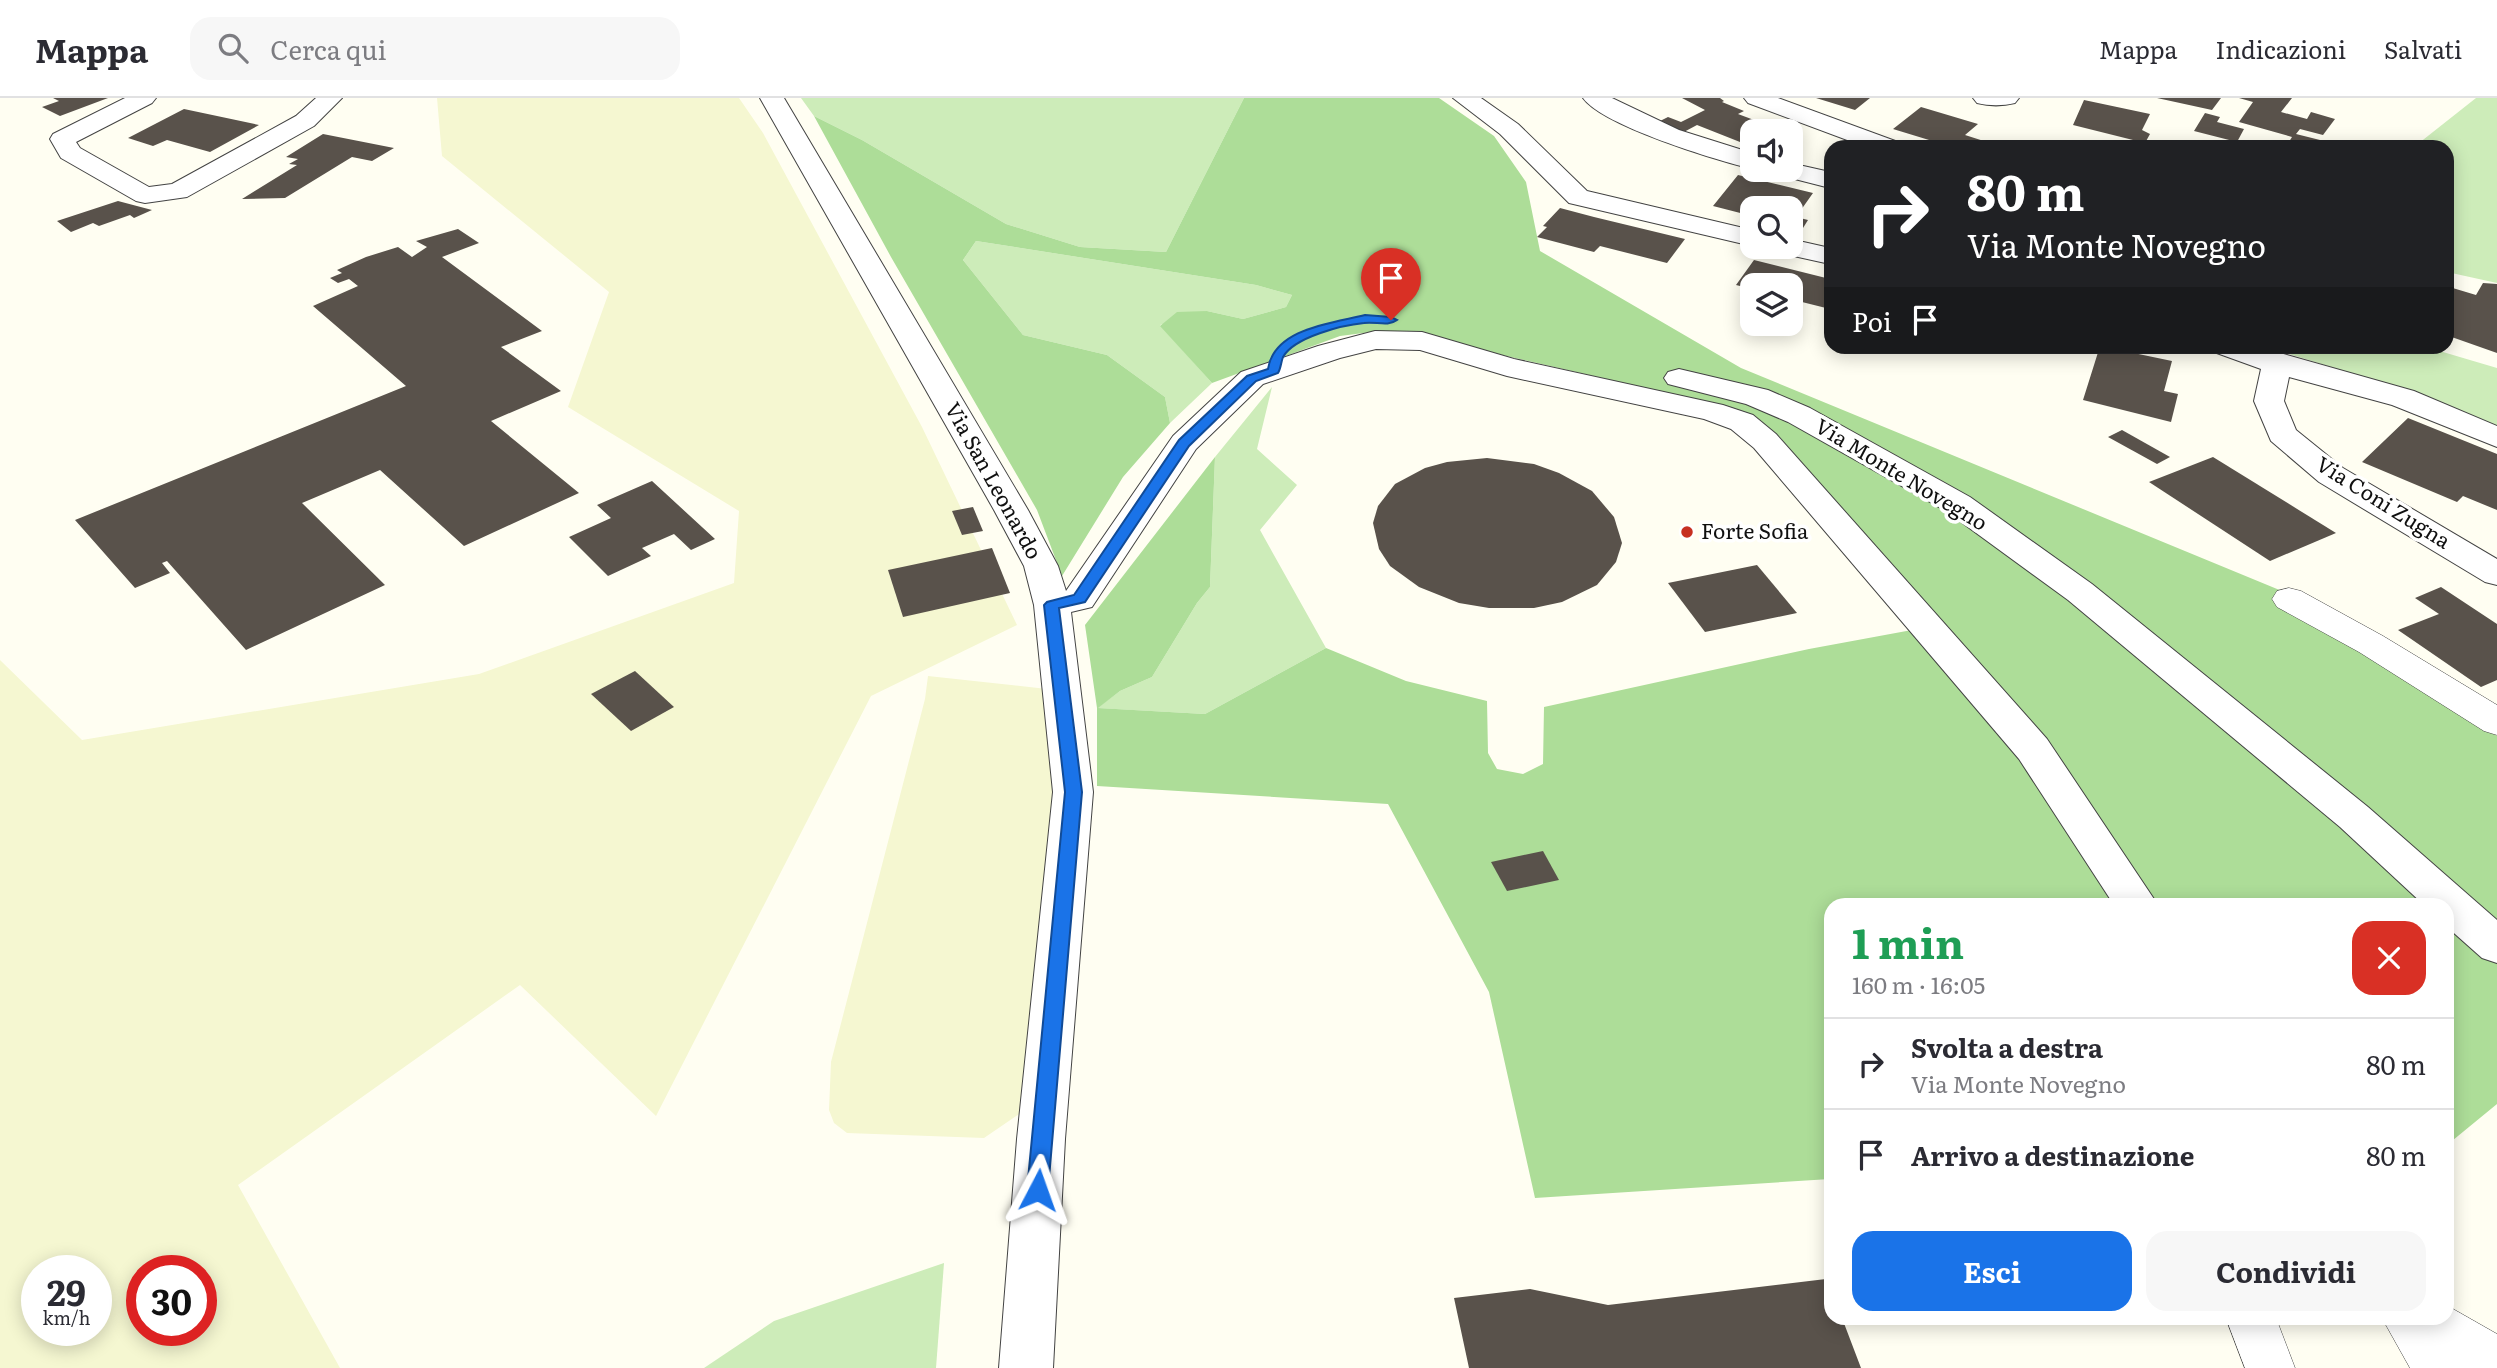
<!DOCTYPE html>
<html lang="it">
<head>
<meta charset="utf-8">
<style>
  body { margin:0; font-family:Literata,serif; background:#f7f7f7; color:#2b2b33; height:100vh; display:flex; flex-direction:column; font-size:26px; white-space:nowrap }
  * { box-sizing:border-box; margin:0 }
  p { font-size:23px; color:#7c7c81 }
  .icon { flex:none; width:38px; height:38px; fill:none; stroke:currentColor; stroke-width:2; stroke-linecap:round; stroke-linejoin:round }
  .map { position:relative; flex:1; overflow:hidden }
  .details { position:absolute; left:1824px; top:800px; width:630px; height:427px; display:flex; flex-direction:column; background:#fff; border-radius:21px; box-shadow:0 4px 18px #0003 }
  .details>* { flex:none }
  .guide { position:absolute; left:1824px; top:42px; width:630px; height:214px; border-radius:21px; box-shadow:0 4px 18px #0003; background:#202124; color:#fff; overflow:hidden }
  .buttons { position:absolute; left:1740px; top:21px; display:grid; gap:14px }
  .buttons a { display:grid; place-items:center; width:63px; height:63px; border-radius:14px; background:#fff; box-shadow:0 4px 18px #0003; font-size:35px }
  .speed { position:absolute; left:21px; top:1157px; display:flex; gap:14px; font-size:35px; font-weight:700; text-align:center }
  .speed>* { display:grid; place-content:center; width:91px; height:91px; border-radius:50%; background:#fff; box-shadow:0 4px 18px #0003; line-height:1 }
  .speed small { font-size:18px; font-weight:400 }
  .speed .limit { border:10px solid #d22; background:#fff; color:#111 }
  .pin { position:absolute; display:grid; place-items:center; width:60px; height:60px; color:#fff; margin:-72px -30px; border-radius:50% 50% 50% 0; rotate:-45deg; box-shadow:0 0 7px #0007 }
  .pin .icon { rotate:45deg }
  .me { position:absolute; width:77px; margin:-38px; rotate:4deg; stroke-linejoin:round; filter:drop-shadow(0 0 5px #0008) }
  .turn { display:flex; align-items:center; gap:24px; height:147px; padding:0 28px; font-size:32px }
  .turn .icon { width:91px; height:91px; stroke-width:2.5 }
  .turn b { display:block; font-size:49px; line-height:60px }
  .then { display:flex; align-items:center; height:66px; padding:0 28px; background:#0003; gap:14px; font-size:26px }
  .round { display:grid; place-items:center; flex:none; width:74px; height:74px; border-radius:21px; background:#f7f7f7 }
  .overview { display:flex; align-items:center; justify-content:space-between; height:119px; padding:0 28px }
  h1 { font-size:42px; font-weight:700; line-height:52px; color:#1e9e55 }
  .button { display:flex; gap:14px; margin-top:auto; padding:14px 28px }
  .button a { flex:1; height:80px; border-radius:21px; background:#1a73e8; color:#fff; font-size:28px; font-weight:700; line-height:80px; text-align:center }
  .button a+a { background:#f7f7f7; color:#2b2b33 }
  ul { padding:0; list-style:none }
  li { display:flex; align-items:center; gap:21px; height:91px; padding:0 28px; border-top:2px solid #e1e1e2 }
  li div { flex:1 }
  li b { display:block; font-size:26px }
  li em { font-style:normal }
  header { display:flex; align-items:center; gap:42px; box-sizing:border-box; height:98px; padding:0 35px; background:#fff; border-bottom:2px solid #e1e1e2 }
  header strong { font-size:33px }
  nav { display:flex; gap:38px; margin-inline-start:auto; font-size:24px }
  .search { width:490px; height:63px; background:#f7f7f7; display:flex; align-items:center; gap:18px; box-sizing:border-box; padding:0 24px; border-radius:21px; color:#7c7c81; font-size:26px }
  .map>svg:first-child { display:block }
  .farmland { fill:#f5f7d1; fill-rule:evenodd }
  .green { fill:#cdecb9 }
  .forest { fill:#addd98 }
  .building { fill:#59524b }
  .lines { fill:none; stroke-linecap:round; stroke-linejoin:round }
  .lane-casing { stroke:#434343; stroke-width:1 }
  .street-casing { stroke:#434343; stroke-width:2 }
  .lane { fill:#fff; fill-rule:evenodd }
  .street { fill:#fff; fill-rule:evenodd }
  .route { fill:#1a73e8; stroke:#114b97; stroke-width:2 }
  .poi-dot { fill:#c73021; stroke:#fff; stroke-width:2.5 }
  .labels { text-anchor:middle; stroke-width:7; stroke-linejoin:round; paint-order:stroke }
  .street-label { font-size:21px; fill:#101010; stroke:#fff }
  .poi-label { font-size:21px; fill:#101010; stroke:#fff; text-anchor:start }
</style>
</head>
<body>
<header>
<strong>Mappa</strong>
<div class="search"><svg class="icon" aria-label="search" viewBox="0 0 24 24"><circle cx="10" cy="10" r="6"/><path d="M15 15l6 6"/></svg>Cerca qui</div>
<nav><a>Mappa</a><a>Indicazioni</a><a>Salvati</a></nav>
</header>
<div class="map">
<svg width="2497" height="1270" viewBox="0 0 2497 1270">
  <rect width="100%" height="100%" fill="#fffef2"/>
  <!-- farmland -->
  <g class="farmland">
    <path d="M437,0H739L763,35L922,329L1017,527L871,598L656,1018L520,887L238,1087L340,1270H0V562L82,642L479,576L734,485L739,413L568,309L609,194L442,58ZM37,1172H96V1232H37ZM142,1172H201V1232H142Z"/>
    <polygon points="928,578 1047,591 1060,675 1028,1010 984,1040 847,1035 834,1025 829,1012 831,964 925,601"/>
  </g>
  <!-- green -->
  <g class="green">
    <polygon points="801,0 1244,0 1166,154 1080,149 1006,126 862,42 814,18"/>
    <polygon points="2476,0 2497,0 2497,185 2447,174 2446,49 2414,49"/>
    <polygon points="976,143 1256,187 1292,197 1286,209 1243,221 1207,213 1160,227 1212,285 1170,325 1165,299 1107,257 1023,237 963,162"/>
    <polygon points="2267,249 2426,249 2497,270 2497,331 2357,277"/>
    <polygon points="1272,289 1257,351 1297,387 1260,432 1326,550 1205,616 1097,610 1120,593 1152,579 1197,505 1210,489 1215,359"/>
    <polygon points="944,1165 936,1270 704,1270 774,1223"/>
  </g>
  <!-- forest -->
  <polygon class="forest" points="1244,0 1439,0 1494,38 1526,84 1540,153 1741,270 2311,505 2497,638 2497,1006 2447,1047 2446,807 1830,807 1830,1081 1535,1100 1489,894 1388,706 1097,688 1097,610 1085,527 1215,359 1210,489 1197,505 1152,579 1120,593 1098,610 1205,616 1326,550 1406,583 1487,603 1488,655 1497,671 1523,676 1543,666 1544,609 1809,551 1939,527 1778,337 1737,311 1406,235 1379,233 1340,238 1212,285 1160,228 1177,214 1207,213 1243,221 1286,209 1292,197 1256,187 976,143 963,162 1023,237 1107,257 1165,299 1170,325 1123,379 1062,478 1037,412 891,159 814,18 862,42 1006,126 1080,149 1166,154"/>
  <!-- building -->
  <g class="building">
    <polygon points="53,0 108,0 60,18 42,9 59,3"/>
    <polygon points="1682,0 1720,0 1724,3 1722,4 1744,13 1738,16 1770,28 1761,33 1752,33 1752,38 1740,44 1697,27 1682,35 1656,25 1668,19 1681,24 1705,12"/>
    <polygon points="1816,0 1870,0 1855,12"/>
    <polygon points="2157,0 2221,0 2212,12"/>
    <polygon points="2239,0 2292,0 2281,14 2307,21 2311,14 2335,21 2323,37 2300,31 2296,36 2320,42 2316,49 2296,49 2287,47 2292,39 2239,24 2253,4"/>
    <polygon points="2084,2 2150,16 2142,32 2150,36 2145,45 2073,27"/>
    <polygon points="1921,9 1978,26 1965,37 1990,45 1986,49 1952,49 1893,31"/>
    <polygon points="184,11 259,27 210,54 167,42 153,48 128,40"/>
    <polygon points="2205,15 2220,19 2217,24 2244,31 2237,44 2194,33"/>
    <polygon points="323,36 394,50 372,63 352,59 285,100 242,101 297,67 289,66 298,61 286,59"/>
    <polygon points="1738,77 1813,95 1796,119 1808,122 1803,130 1790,127 1790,110 1752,110 1752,118 1713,108"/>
    <polygon points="118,103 152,112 134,120 130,117 99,128 93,125 71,134 57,123"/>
    <polygon points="1560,110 1594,119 1685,141 1667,165 1600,148 1594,154 1537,139 1547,129 1543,128"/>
    <polygon points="458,131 479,145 442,159 542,233 501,249 561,293 491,323 579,395 464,448 380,372 302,405 385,487 246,552 167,463 162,465 170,475 135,490 75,422 406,288 313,208 358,188 349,181 338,185 330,180 342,175 337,172 366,159 398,149 412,159 427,149 416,143"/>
    <polygon points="1754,162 1830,181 1830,211 1790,201 1790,187 1752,187 1752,191 1736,187"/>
    <polygon points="2483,185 2497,186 2497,255 2446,237 2446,188 2476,197"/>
    <polygon points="2100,248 2172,263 2164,293 2178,296 2171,324 2083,302"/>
    <polygon points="2408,320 2497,356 2497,412 2463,398 2457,404 2362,364"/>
    <polygon points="2122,332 2170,359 2157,366 2108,339"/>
    <polygon points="2213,359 2336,435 2270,463 2149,384"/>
    <polygon points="1487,360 1534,366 1559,375 1592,393 1614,419 1622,445 1616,464 1597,487 1562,504 1534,510 1489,510 1459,505 1419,489 1390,468 1379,451 1373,425 1378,408 1395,386 1425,370 1447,364"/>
    <polygon points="652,383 715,441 691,452 674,436 642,450 651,458 608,478 569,439 611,420 597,407"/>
    <polygon points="973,409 983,433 962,437 952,413"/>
    <polygon points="992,450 1010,495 903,519 888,472"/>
    <polygon points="1757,467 1797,515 1705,534 1668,485"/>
    <polygon points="2441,489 2497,526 2497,582 2481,589 2398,532 2439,516 2415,500"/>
    <polygon points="635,573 674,609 631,633 591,596"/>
    <polygon points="1543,753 1559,782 1507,793 1491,764"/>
    <polygon points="1826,1181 1830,1192 1830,1220 1842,1220 1861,1270 1469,1270 1454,1200 1530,1191 1608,1207"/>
  </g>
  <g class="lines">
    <!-- lane casing -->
    <g class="lane-casing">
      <g id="lane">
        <polygon points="2289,490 2301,493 2383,538 2497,607 2497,637 2484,633 2359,554 2277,509 2272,501 2277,493"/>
        <polygon points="2446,1207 2497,1236 2497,1270 2410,1270 2382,1220 2446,1220"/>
        <polygon points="2226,1220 2276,1220 2295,1270 2245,1270"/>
      </g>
    </g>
    <!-- street casing -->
    <g class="street-casing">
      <g id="street">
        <polygon points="125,0 156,0 152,5 76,44 80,50 149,89 172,86 296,18 316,0 342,0 314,28 187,99 145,105 136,103 61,60 50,41 53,36"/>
        <polygon points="760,0 784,0 1028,412 1058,468 1066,493 1173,338 1241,274 1318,248 1375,233 1422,234 1514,261 1723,307 1753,317 1776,336 2047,641 2158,807 2114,807 2019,661 1754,350 1731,331 1704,321 1507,278 1420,252 1376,251 1340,260 1263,286 1196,351 1092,509 1071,514 1093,694 1065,1041 1053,1270 999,1270 1017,1041 1053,694 1034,507 1024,468 994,412"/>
        <polygon points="1453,0 1481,0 1518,26 1587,93 1752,132 1752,148 1569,105 1500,36"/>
        <path d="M1583,0H1612L1679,32L1752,55V71C1716,62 1603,28 1583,0Z"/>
        <polygon points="1744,0 1778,0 1898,44 1902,49 1866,49 1748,5"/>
        <path d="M1973,0H2019L2015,5C2003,8 1989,8 1977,5Z"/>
        <polygon points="1790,65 1830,74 1830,90 1779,77 1775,72 1790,72"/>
        <polygon points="1790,141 1830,150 1830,166 1780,155 1776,149 1790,149"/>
        <polygon points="2210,248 2255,248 2414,293 2497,328 2497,349 2392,307 2289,279 2284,303 2296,332 2343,370 2497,461 2497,487 2485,484 2319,384 2271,343 2254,303 2261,271 2214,254"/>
        <polygon points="1679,271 1768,292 1810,310 1970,399 2092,486 2368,709 2497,822 2497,865 2482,860 2446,828 2446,807 2424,807 2340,729 2068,502 1946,413 1788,324 1746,306 1668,286 1664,280 1668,274"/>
      </g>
    </g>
    <!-- lane -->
    <use href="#lane" class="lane"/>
    <!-- street -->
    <use href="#street" class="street"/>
  </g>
  <!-- route -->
  <path class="route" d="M1365,217L1391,219L1397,222C1388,229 1375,223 1364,225C1343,227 1294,239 1283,259C1281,264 1281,270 1278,275L1256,283L1189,348L1085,504L1059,510L1082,694L1048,1092L1045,1099L1038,1101L1030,1099L1027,1092L1065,694L1044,507L1047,504L1074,497L1179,342L1247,278L1268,271C1274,230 1333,225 1365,217Z"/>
  <!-- markers -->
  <circle class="poi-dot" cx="1687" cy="434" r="7"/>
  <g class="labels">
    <!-- street labels -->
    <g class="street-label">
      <text transform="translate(1901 377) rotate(31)" y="7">Via Monte Novegno</text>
      <text transform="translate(993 383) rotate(61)" y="7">Via San Leonardo</text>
      <text transform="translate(2383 405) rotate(32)" y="7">Via Coni Zugna</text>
    </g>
    <!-- poi labels -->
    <g class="poi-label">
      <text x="1701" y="441">Forte Sofia</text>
    </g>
  </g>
</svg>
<div class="buttons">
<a><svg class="icon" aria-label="sound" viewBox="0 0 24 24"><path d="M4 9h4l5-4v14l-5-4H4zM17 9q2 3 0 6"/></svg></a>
<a><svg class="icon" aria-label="search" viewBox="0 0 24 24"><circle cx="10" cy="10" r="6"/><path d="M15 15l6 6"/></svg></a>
<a><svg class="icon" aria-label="layers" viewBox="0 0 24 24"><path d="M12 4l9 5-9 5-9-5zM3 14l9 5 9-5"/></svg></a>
</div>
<div class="speed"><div>29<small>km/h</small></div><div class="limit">30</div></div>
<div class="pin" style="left:1391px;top:222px;background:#d93025"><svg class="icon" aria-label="arrive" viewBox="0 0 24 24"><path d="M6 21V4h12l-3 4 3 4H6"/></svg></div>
<svg class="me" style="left:1038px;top:1092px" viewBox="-20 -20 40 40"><path d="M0-17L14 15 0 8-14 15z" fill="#1a73e8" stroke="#fff" stroke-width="4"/></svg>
<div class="guide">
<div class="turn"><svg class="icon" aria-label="right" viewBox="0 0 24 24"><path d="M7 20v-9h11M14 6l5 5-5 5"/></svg><div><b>80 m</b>Via Monte Novegno</div></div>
<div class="then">Poi<svg class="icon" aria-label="arrive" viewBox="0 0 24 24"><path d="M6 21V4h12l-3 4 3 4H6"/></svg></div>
</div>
<section class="details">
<div class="overview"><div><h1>1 min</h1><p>160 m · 16:05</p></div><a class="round" style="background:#d93025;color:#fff"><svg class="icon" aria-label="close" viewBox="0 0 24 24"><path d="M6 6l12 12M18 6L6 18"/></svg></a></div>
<ul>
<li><svg class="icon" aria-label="right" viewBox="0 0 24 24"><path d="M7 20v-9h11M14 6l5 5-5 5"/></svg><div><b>Svolta a destra</b><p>Via Monte Novegno</p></div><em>80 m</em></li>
<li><svg class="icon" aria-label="arrive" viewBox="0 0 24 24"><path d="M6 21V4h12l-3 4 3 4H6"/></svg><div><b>Arrivo a destinazione</b></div><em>80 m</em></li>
</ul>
<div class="button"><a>Esci</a><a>Condividi</a></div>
</section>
</div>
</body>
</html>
